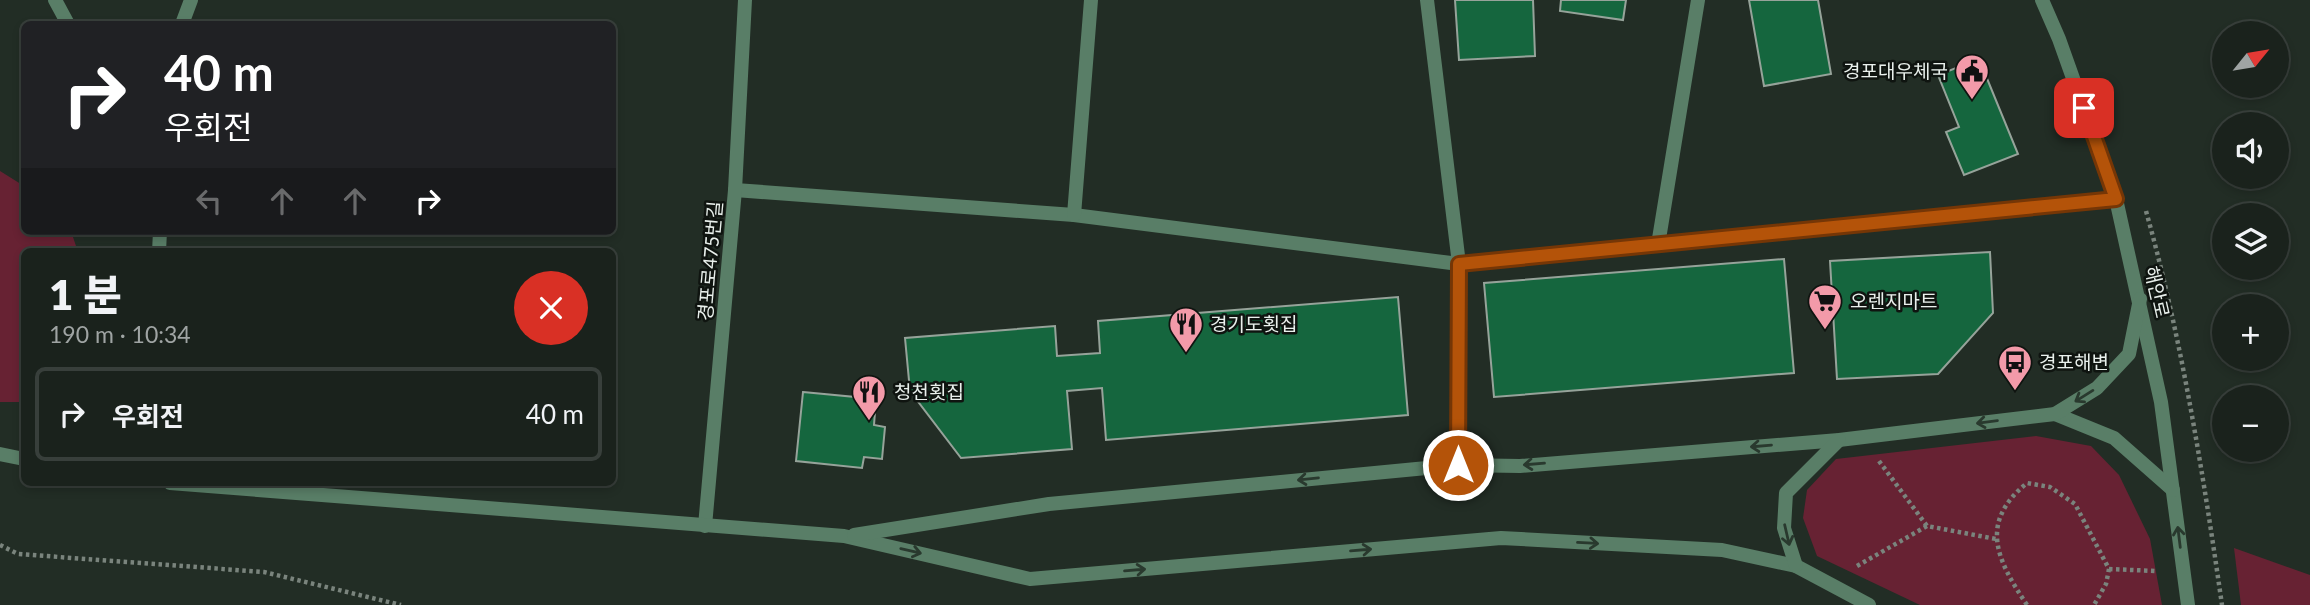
<!DOCTYPE html>
<html lang="ko">
<head>
<meta charset="utf-8">
<style>
  body { margin:0; font-family:Lato,"Noto Sans KR",sans-serif; background:#272f29; color:#f1f3f6; height:100vh; display:flex; flex-direction:column; font-size:26px; white-space:nowrap }
  * { box-sizing:border-box; margin:0 }
  p { font-size:23px; color:#9fa4a3 }
  .icon { flex:none; width:38px; height:38px; fill:none; stroke:currentColor; stroke-width:2; stroke-linecap:round; stroke-linejoin:round }
  .map { position:relative; flex:1; overflow:hidden }
  .side { position:absolute; left:21px; top:248px; width:595px; height:238px; display:flex; flex-direction:column; background:#1a221c; border-radius:10px; box-shadow:0 4px 10px #0003,0 0 0 2px #383f3b }
  .side>* { flex:none }
  .banner { position:absolute; left:21px; top:21px; width:595px; height:214px; border-radius:10px; box-shadow:0 4px 10px #0003,0 0 0 2px #383f3b; background:#202124; color:#fff; overflow:hidden }
  .needle { width:46px; rotate:60deg }
  .controls { position:absolute; left:2212px; top:21px; display:grid; gap:14px }
  .controls a { display:grid; place-items:center; width:77px; height:77px; border-radius:50%; background:#1a221c; box-shadow:0 4px 10px #0003,0 0 0 2px #383f3b; font-size:35px }
  .pin { position:absolute; display:grid; place-items:center; width:60px; height:60px; color:#fff; margin:-30px; border-radius:14px; box-shadow:0 4px 10px #0006 }
  .me { position:absolute; width:77px; margin:-38px; rotate:0deg; stroke-linejoin:round; filter:drop-shadow(0 0 5px #0008) }
  .turn { display:flex; align-items:center; gap:24px; height:147px; padding:0 28px; font-size:32px }
  .turn .icon { width:91px; height:91px; stroke-width:2.5 }
  .turn b { display:block; font-size:49px; line-height:60px }
  .lanes { display:flex; align-items:center; height:66px; padding:0 28px; background:#0003; justify-content:center; gap:35px; direction:ltr }
  .lanes .off { opacity:.35 }
  .round { display:grid; place-items:center; flex:none; width:74px; height:74px; border-radius:37px; background:#272f29 }
  .headline { display:flex; align-items:center; justify-content:space-between; height:119px; padding:0 28px }
  h1 { font-size:42px; font-weight:800; line-height:52px }
  ul { padding:0; list-style:none }
  li { display:flex; align-items:center; gap:21px; height:94px; margin:0 14px 10px; padding:0 14px; border:4px solid #383f3b; border-radius:10px }
  li div { flex:1 }
  li b { display:block; font-size:26px }
  li em { font-style:normal }
  .map>svg:first-child { display:block }
  .green { fill:#672233 }
  .building { fill:#15663e; stroke:#96a39a; stroke-width:2 }
  .lines { fill:none; stroke-linecap:round; stroke-linejoin:round }
  .path { stroke:#7a847d; stroke-width:4.5; stroke-dasharray:3.5 3.5; stroke-linecap:butt }
  .minor { stroke:#597e67; stroke-width:14 }
  .tertiary { stroke:#597e67; stroke-width:14 }
  .oneway { stroke:#29392e }
  .route-casing { stroke:#753606; stroke-width:18 }
  .route { stroke:#b45309; stroke-width:12 }
  .labels { text-anchor:middle; stroke-width:5; stroke-linejoin:round; paint-order:stroke }
  .poi-label { font-size:19px; fill:#e9f0ec; stroke:#0f1410; text-anchor:start }
  .street-label { font-size:19px; fill:#e9f0ec; stroke:#0f1410 }
</style>
</head>
<body>
<div class="map">
<svg width="2310" height="605" viewBox="0 0 2310 605">
  <rect width="100%" height="100%" fill="#222d25"/>
  <!-- green -->
  <g class="green">
    <polygon points="0,171 24,186 24,231 71,231 78,252 24,252 24,402 0,402"/>
    <polygon points="2036,436 2091,446 2119,475 2150,539 2162,605 1920,605 1817,556 1803,518 1807,490 1836,459"/>
    <polygon points="2234,548 2310,575 2310,605 2241,605"/>
  </g>
  <!-- building -->
  <g class="building">
    <polygon points="1455,0 1533,0 1535,56 1459,60"/>
    <polygon points="1561,0 1626,0 1623,20 1560,11"/>
    <polygon points="1749,0 1818,0 1831,74 1764,86"/>
    <polygon points="1979,59 2018,154 1964,175 1946,132 1959,127 1938,75"/>
    <polygon points="1990,252 1993,313 1938,374 1837,379 1830,261"/>
    <polygon points="1784,259 1794,373 1494,397 1484,283"/>
    <polygon points="1398,297 1408,415 1106,440 1102,388 1067,391 1072,449 961,458 910,391 905,338 1055,326 1057,356 1100,353 1098,321"/>
    <polygon points="803,392 876,399 874,425 885,427 882,459 864,457 862,468 796,461"/>
  </g>
  <g class="lines">
    <!-- path -->
    <g class="path">
      <path d="M2146,211C2182,340 2203,473 2222,605"/>
      <polyline points="1879,461 1927,526 1996,539"/>
      <polyline points="0,545 18,554 264,572 401,605"/>
      <polyline points="1857,566 1927,526"/>
      <polyline points="2109,569 2155,571"/>
      <path d="M2027,605C1997,560 1978,523 2027,483L2050,487L2075,504L2109,569L2106,584L2094,605"/>
    </g>
    <!-- minor -->
    <g class="minor">
      <polyline points="55,0 68,24"/>
      <polyline points="1427,0 1459,264 1458,465"/>
      <polyline points="735,190 1074,215 1459,264 2116,199"/>
      <polyline points="1074,215 1091,0"/>
      <polyline points="1658,245 1698,0"/>
      <polyline points="705,526 735,190 745,0"/>
    </g>
    <!-- tertiary -->
    <g class="tertiary">
      <polyline points="2042,0 2059,39 2116,199 2161,402 2188,605"/>
      <polyline points="182,24 191,0"/>
      <polyline points="159,252 160,231"/>
      <polyline points="2055,414 2114,438 2173,490"/>
      <polyline points="0,454 24,459"/>
      <polyline points="170,483 844,536 1030,579 1501,538 1722,550 1796,566 1869,605"/>
      <polyline points="854,535 1049,504 1458,465 1520,466 1839,440 2055,414 2097,388 2129,354 2140,299"/>
      <polyline points="1796,566 1784,528 1786,493 1839,440"/>
    </g>
  </g>
  <!-- one-way arrows -->
  <defs><path id="oneway-shaft" d="M-6 0H5M1.5-3L5.5 0L1.5 3" fill="none" stroke-width="1.6" stroke-linecap="round" stroke-linejoin="round" transform="scale(1.75)"/></defs>
  <g class="oneway">
    <use href="#oneway-shaft" transform="translate(2084 396) rotate(148)"/>
    <use href="#oneway-shaft" transform="translate(1987 422) rotate(173)"/>
    <use href="#oneway-shaft" transform="translate(1761 446) rotate(175)"/>
    <use href="#oneway-shaft" transform="translate(1534 464) rotate(175)"/>
    <use href="#oneway-shaft" transform="translate(1308 479) rotate(174)"/>
    <use href="#oneway-shaft" transform="translate(1787 535) rotate(77)"/>
    <use href="#oneway-shaft" transform="translate(2179 537) rotate(-97)"/>
    <use href="#oneway-shaft" transform="translate(1588 543) rotate(3)"/>
    <use href="#oneway-shaft" transform="translate(1361 550) rotate(-5)"/>
    <use href="#oneway-shaft" transform="translate(911 551) rotate(13)"/>
    <use href="#oneway-shaft" transform="translate(1135 570) rotate(-5)"/>
  </g>
  <g class="lines">
    <!-- route casing -->
    <g class="route-casing">
      <polyline id="route" points="1458,465 1459,264 2116,199 2084,108"/>
    </g>
    <!-- route -->
    <use href="#route" class="route"/>
  </g>
  <!-- icons -->
  <defs>
    <g id="civic-pin" transform="scale(1.75)"><path d="M0 17L-7.5 6A9.5 9.5 0 1 1 7.5 6Z" fill="#f39aa9" stroke="#0f1410"/><path d="M-.6-6.5H3V-4.5H.6V-3L4-1V1h2V6H-6V1h2V-1L-.6-3ZM-1.2 2.5V6h2.4V2.5Z" fill="#111"/></g>
    <g id="supermarket-pin" transform="scale(1.75)"><path d="M0 17L-7.5 6A9.5 9.5 0 1 1 7.5 6Z" fill="#f39aa9" stroke="#0f1410"/><path d="M-6-5.5h2.5l.6 2H6L4.5 2H-2.5L-4.4-4H-6ZM-1.5 3.2a1.3 1.3 0 1 0 .1 0ZM3 3.2a1.3 1.3 0 1 0 .1 0Z" fill="#111"/></g>
    <g id="restaurant-pin" transform="scale(1.75)"><path d="M0 17L-7.5 6A9.5 9.5 0 1 1 7.5 6Z" fill="#f39aa9" stroke="#0f1410"/><path d="M-5-6h1v4h1v-4h1v4h1v-4h1v5L-1.5 .5V6h-2V.5L-5-1ZM5-6V6H3V1.5H1.5Q1.5-4 5-6Z" fill="#111"/></g>
    <g id="bus-pin" transform="scale(1.75)"><path d="M0 17L-7.5 6A9.5 9.5 0 1 1 7.5 6Z" fill="#f39aa9" stroke="#0f1410"/><path d="M-5-6H5V4H4V6H2V4H-2V6H-4V4H-5ZM-3.5-4V0h7V-4ZM-3.5 1.2v1.5H-2V1.2ZM2 1.2v1.5H3.5V1.2Z" fill="#111"/></g>
  </defs>
  <g fill-rule="evenodd">
    <use href="#civic-pin" x="1972" y="71"/>
    <use href="#supermarket-pin" x="1825" y="301"/>
    <use href="#restaurant-pin" x="1186" y="324"/>
    <use href="#bus-pin" x="2015" y="362"/>
    <use href="#restaurant-pin" x="869" y="392"/>
  </g>
  <g class="labels">
    <!-- poi labels -->
    <g class="poi-label">
      <text x="1948" y="78" text-anchor="end">경포대우체국</text>
      <text x="1850" y="308">오렌지마트</text>
      <text x="1210" y="331">경기도횟집</text>
      <text x="2039" y="369">경포해변</text>
      <text x="894" y="399">청천횟집</text>
    </g>
    <!-- street labels -->
    <g class="street-label">
      <text transform="translate(710 261) rotate(-85)" y="7">경포로475번길</text>
      <text transform="translate(2157 292) rotate(77)" y="7">해안로</text>
    </g>
  </g>
</svg>
<div class="controls">
<a><svg class="needle" viewBox="-14 -14 28 28"><path d="M0-13l5 13h-10z" fill="#e53935"/><path d="M0 13l5-13h-10z" fill="#9fa4a3"/></svg></a>
<a><svg class="icon" aria-label="sound" viewBox="0 0 24 24"><path d="M4 9h4l5-4v14l-5-4H4zM17 9q2 3 0 6"/></svg></a>
<a><svg class="icon" aria-label="layers" viewBox="0 0 24 24"><path d="M12 4l9 5-9 5-9-5zM3 14l9 5 9-5"/></svg></a>
<a>+</a>
<a>−</a>
</div>
<div class="pin" style="left:2084px;top:108px;background:#d93025"><svg class="icon" aria-label="arrive" viewBox="0 0 24 24"><path d="M6 21V4h12l-3 4 3 4H6"/></svg></div>
<svg class="me" style="left:1458px;top:465px" viewBox="-20 -20 40 40"><circle r="17" fill="#b45309" stroke="#fff" stroke-width="3"/><path d="M0-11L8 9 0 5-8 9z" fill="#fff"/></svg>
<div class="banner">
<div class="turn"><svg class="icon" aria-label="right" viewBox="0 0 24 24"><path d="M7 20v-9h11M14 6l5 5-5 5"/></svg><div><b>40 m</b>우회전</div></div>
<div class="lanes"><svg class="icon off" aria-label="left" viewBox="0 0 24 24"><path d="M17 20v-9H6M10 6l-5 5 5 5"/></svg><svg class="icon off" aria-label="ahead" viewBox="0 0 24 24"><path d="M12 20V5M6 11l6-6 6 6"/></svg><svg class="icon off" aria-label="ahead" viewBox="0 0 24 24"><path d="M12 20V5M6 11l6-6 6 6"/></svg><svg class="icon" aria-label="right" viewBox="0 0 24 24"><path d="M7 20v-9h11M14 6l5 5-5 5"/></svg></div>
</div>
<section class="side">
<div class="headline"><div><h1>1 분</h1><p>190 m · 10:34</p></div><a class="round" style="background:#d93025;color:#fff"><svg class="icon" aria-label="close" viewBox="0 0 24 24"><path d="M6 6l12 12M18 6L6 18"/></svg></a></div>
<ul>
<li><svg class="icon" aria-label="right" viewBox="0 0 24 24"><path d="M7 20v-9h11M14 6l5 5-5 5"/></svg><div><b>우회전</b></div><em>40 m</em></li>
</ul>
</section>
</div>
</body>
</html>
